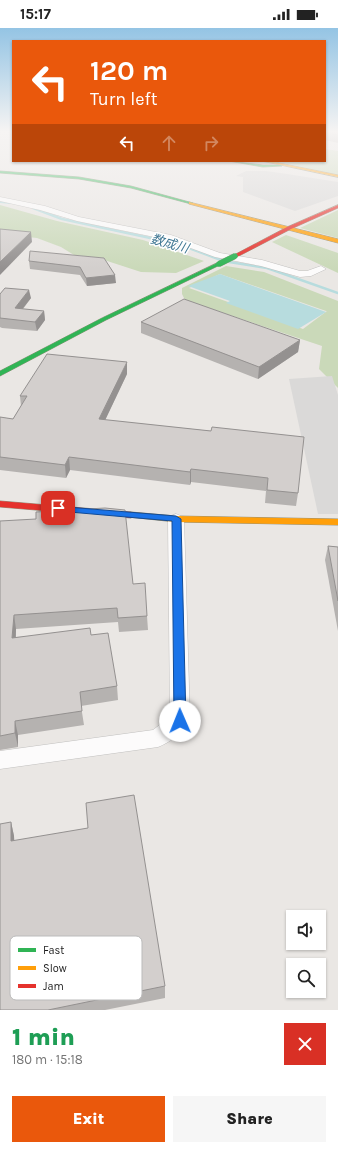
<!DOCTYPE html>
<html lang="en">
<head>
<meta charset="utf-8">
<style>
  body { margin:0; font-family:Karla,"Noto Sans JP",sans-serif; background:#f6f6f6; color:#222; height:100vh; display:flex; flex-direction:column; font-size:15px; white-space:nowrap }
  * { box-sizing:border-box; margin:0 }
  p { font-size:13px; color:#767676 }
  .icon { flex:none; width:22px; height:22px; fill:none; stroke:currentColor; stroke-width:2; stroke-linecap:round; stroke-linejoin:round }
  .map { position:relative; height:982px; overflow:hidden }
  .details { display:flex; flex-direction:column; background:#fff; flex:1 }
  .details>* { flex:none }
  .guide { position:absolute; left:12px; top:12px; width:314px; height:122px; border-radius:0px; box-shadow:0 1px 3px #0004; background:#ea580c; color:#fff; overflow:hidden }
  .fabs { position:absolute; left:286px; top:882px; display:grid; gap:8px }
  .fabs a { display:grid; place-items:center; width:40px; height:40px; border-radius:0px; background:#fff; box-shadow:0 1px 3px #0004; font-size:20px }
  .pin { position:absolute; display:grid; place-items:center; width:34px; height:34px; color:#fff; margin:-17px; border-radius:8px; box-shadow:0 2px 6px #0006 }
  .me { position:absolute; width:44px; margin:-22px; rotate:359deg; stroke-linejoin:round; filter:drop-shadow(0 0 3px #0008) }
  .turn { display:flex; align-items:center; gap:14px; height:84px; padding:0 12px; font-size:18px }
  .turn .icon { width:52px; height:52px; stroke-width:2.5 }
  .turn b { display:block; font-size:28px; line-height:34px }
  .lanes { display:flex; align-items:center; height:38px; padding:0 12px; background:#0003; justify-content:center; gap:20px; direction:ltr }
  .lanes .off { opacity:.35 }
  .round { display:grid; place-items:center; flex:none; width:42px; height:42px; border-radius:0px; background:#f6f6f6 }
  .overview { display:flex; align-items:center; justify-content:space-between; height:68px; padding:0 12px }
  h1 { font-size:24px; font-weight:800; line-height:30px; color:#1e9e55 }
  .button { display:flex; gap:8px; margin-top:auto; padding:8px 12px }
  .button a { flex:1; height:46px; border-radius:0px; background:#ea580c; color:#fff; font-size:16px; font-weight:800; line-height:46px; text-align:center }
  .button a+a { background:#f6f6f6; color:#222 }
  .status { display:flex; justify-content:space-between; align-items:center; height:28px; padding:0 20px; background:#fff; direction:ltr }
  .status svg { height:11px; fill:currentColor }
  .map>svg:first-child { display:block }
  .forest { fill:#cad9b9; fill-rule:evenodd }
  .parking { fill:#dad9d8 }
  .water { fill:#b7dcde }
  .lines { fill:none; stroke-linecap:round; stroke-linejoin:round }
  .stream-far1 { stroke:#b7dcde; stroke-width:2 }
  .stream { stroke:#b7dcde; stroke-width:2.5 }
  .street-casing { stroke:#c1c0bf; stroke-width:1 }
  .fast-casing { stroke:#94927d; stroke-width:1 }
  .slow-casing { stroke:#94927d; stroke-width:1 }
  .jam-casing { stroke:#94927d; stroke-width:1 }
  .street { fill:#fcfbfb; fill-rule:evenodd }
  .fast { fill:#30b455; fill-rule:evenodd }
  .slow { fill:#ff9f0a; fill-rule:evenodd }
  .jam { fill:#e5322d; fill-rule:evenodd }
  .fast-bridge-casing { stroke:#94927d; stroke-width:6; stroke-linecap:butt }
  .fast-bridge { stroke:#30b455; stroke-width:5.5 }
  .wall { fill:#b5b2b0 }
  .shaded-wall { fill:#949190 }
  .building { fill:#d3cfcd; stroke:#949190 }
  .route { fill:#1a73e8; stroke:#114b97 }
  .labels { text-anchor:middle; stroke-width:3; stroke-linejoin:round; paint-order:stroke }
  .far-water-label { font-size:13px; font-style:italic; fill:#417894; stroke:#fff }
  .key { fill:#fff; stroke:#bbb; stroke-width:1 }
  .key-label { font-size:11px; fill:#1c1c1c }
</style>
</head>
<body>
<div class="status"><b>15:17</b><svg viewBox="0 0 49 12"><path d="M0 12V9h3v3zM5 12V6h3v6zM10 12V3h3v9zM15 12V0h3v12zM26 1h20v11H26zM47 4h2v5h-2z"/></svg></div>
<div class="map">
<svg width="338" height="982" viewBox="0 0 338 982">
  <rect width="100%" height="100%" fill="#eae7e4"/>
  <!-- forest -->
  <g class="forest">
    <polygon points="325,121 338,123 338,147 275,133 325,133"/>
    <polygon points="0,177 57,193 143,212 204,233 176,245 141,244 98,230 74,227 61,219 37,210 0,206"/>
    <polygon points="338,182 338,210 300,200"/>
    <polygon points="286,207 338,225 338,245 272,214"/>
    <path d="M226,238L264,244L338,273V360L319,341L322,318L185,272L182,266V260ZM220,246L326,283H327L303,301L189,260Z"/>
  </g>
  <!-- parking -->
  <g class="parking">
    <polygon points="246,143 266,143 287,146 338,154 338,168 295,183 243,164 243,149 236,148"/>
    <polygon points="332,348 338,367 338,486 318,486 289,351"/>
  </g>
  <!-- water -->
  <polygon class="water" points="220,246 326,284 298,301 226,275 230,273 188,258"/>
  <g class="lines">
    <!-- stream-far1 -->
    <polyline class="stream-far1" points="0,174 11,175"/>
    <!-- stream -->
    <g class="stream">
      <polyline points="33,180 62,191 178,216 221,232"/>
      <polyline points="229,234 267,240 338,265"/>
    </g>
    <!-- street casing -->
    <g class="street-casing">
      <g id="street">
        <polygon points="0,169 45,178 79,189 171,207 220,225 262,232 300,243 307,243 321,238 326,241 311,248 300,249 261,238 215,229 169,212 77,193 40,182 0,173"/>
        <path d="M176,486L181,488L184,491L190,693C184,704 169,715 158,719L0,741V723L153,702L170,689L168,491L171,488Z"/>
      </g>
    </g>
    <!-- fast casing -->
    <g class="fast-casing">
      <g id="fast">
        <polygon points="229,133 263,137 280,137 282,138 263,139"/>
        <polygon points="0,143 79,149 131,158 193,175 191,176 131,160 79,151 0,145"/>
        <polygon points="217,235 222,236 106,292 0,348 0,343 102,290"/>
      </g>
    </g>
    <!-- slow casing -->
    <g class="slow-casing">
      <g id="slow">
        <polygon points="262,133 270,133 338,147 338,149"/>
        <polygon points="189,174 338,211 338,215 189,176"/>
        <polygon points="131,484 176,488 338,491 338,497 176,494 128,489 127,487 128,485"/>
      </g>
    </g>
    <!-- jam casing -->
    <g class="jam-casing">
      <g id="jam">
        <polygon points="338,177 338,180 291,201 237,229 232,228 287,199"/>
        <polygon points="0,473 131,484 135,487 131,490 0,479"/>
      </g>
    </g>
    <!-- street -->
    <use href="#street" class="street"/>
    <!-- fast -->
    <use href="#fast" class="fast"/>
    <!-- slow -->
    <use href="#slow" class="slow"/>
    <!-- jam -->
    <use href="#jam" class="jam"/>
    <!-- fast-bridge casing -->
    <g class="fast-bridge-casing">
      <polyline id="fast-bridge" points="219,236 235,228"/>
    </g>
    <!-- fast-bridge -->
    <use href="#fast-bridge" class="fast-bridge"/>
  </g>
  <!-- wall -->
  <g class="wall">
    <polygon points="325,103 338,103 338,115 325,112"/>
    <polygon points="104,230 116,255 87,258 80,247 30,241 29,233"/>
    <polygon points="0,266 31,270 23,281 44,283 45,292 37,303 2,300 0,299"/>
    <polygon points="141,294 300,312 298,324 258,351 141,305"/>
    <polygon points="127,346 105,392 211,403 298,465 296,478 265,475 266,463 191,454 190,457 70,442 66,450 0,442 0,389 13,391 21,378 20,368"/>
    <polygon points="0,493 133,556 147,588 148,602 119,604 118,594 16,601 16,609 91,607 117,658 118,672 81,678 84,697 18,707 18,719 0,722"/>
    <polygon points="328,518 338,519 338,603 325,532"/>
    <polygon points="11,794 14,808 14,813 165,958 165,970 105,982 0,982"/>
  </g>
  <!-- shaded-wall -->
  <g class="shaded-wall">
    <polygon points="31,204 32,214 0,247 0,234"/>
    <polygon points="115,247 116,255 87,258 86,250"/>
    <polygon points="29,262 31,270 16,289 15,280"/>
    <polygon points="44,283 45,292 37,303 35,294"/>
    <polygon points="300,312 298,324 258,351 259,339"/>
    <polygon points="127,334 127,346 100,403 99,391"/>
    <polygon points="69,429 70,442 66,450 65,437"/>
    <polygon points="191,441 191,454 190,457 190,444"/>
    <polygon points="14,587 16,601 15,624 12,610"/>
    <polygon points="15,693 18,707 18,719 15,705"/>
    <polygon points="11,794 14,808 15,826 11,813"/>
  </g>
  <!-- building -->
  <g class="building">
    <polygon points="325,103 338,103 338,107 325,105"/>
    <polygon points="0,201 31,204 0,234"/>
    <polygon points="30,223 104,230 115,247 86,250 80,239 29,233"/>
    <polygon points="5,260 29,262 15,280 44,283 35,294 0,290 0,266"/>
    <polygon points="184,271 300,312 259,339 141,294"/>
    <polygon points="47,326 127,334 99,391 211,403 212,399 304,409 298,465 267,462 268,450 191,441 190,444 69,429 65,437 0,429 0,389 13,391 27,368 20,368"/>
    <polygon points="105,480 125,482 133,556 145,555 147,588 118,590 117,580 14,587 12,610 90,600 91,607 108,605 117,658 80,664 82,683 15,693 15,705 0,708 0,493 36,491 36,484"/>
    <polygon points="328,518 338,519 338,573"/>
    <polygon points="134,767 165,958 48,982 0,982 0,796 11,794 11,813 88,800 86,775"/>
  </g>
  <!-- sky -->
  <linearGradient id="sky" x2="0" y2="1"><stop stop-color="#94c4e4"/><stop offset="0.43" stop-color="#f6f4f3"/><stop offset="1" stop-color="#f6f4f3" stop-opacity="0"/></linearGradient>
  <rect width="338" height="241" fill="url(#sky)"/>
  <!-- route -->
  <polygon class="route" points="55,478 176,488 181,491 186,693 184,697 180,698 175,697 174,693 172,493 58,483 54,480"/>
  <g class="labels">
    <!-- far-water labels -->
    <g class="far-water-label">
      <text transform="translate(170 215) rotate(16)" y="5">数成川</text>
    </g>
  </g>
  <!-- legend -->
  <rect x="10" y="908" width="132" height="64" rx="6" class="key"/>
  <rect x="18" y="920" width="18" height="4" fill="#30b455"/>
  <rect x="18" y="938" width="18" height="4" fill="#ff9f0a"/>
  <rect x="18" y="956" width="18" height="4" fill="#e5322d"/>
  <g class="key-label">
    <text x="43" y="926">Fast</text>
    <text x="43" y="944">Slow</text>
    <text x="43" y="962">Jam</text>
  </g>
</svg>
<div class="fabs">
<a><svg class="icon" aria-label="sound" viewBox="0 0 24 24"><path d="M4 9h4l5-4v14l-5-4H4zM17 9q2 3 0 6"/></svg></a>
<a><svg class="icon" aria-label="search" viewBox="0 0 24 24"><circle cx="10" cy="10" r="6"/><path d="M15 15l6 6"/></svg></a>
</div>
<div class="pin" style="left:58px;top:480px;background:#d93025"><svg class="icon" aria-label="arrive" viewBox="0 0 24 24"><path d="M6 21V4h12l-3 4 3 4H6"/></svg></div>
<svg class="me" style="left:180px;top:693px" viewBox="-20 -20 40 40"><circle r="19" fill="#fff"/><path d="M0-13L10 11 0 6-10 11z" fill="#1a73e8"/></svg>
<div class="guide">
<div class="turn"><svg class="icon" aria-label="left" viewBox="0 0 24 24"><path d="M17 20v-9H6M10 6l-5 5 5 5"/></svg><div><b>120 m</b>Turn left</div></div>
<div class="lanes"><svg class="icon" aria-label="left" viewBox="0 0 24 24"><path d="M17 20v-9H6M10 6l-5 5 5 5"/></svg><svg class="icon off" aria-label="ahead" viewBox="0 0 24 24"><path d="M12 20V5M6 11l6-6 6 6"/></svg><svg class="icon off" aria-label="right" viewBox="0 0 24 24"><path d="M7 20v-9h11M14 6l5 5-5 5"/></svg></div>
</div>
</div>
<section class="details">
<div class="overview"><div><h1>1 min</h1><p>180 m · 15:18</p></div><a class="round" style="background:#d93025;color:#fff"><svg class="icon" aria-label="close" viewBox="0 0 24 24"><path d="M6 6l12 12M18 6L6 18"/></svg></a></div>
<div class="button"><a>Exit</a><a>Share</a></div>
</section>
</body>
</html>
